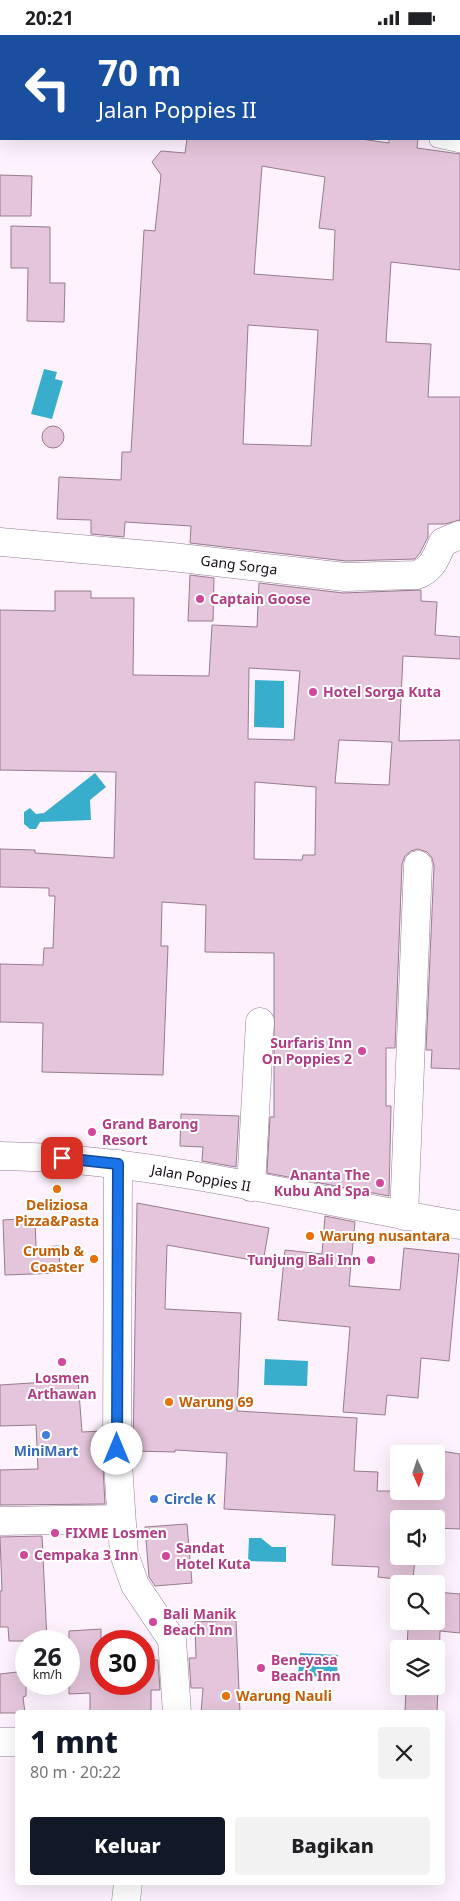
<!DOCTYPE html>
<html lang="id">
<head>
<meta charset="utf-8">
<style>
  body { margin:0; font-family:"Noto Sans",sans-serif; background:#f2f2f2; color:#202124; height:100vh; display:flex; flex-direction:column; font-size:19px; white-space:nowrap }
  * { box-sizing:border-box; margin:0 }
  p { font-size:16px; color:#757577 }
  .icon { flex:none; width:28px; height:28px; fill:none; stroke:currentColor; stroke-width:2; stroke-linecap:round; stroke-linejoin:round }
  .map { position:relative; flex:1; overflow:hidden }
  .panel { position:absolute; left:15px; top:1675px; width:430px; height:175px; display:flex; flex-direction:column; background:#fff; border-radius:5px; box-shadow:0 5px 20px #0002 }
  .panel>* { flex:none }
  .top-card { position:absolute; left:0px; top:0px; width:460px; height:105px; box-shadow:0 5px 20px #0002; background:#1a4fa0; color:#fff; overflow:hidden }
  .needle { width:32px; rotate:177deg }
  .tools { position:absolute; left:390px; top:1410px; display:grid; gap:10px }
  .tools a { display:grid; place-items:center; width:55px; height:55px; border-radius:5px; background:#fff; box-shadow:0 5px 20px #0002; font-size:25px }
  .speed { position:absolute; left:15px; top:1595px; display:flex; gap:10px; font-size:25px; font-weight:700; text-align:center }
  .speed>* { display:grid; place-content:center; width:65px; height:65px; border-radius:50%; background:#fff; box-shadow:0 5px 20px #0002; line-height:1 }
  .speed small { font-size:12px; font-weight:400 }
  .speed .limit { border:8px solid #d22; background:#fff; color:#111 }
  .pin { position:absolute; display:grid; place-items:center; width:42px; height:42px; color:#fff; margin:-21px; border-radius:10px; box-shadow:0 2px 8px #0006 }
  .me { position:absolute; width:55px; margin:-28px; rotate:0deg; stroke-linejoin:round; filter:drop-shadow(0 0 4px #0008) }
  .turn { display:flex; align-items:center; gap:18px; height:105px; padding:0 15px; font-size:22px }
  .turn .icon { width:65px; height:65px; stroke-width:2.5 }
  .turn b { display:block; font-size:35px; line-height:42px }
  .round { display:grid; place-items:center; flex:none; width:52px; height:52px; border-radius:5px; background:#f2f2f2 }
  .summary { display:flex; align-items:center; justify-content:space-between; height:85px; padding:0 15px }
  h1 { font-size:30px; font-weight:800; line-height:38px; color:#111827 }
  .cta { display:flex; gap:10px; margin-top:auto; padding:10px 15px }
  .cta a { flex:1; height:58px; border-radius:5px; background:#111827; color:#fff; font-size:20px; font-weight:800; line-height:58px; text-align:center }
  .cta a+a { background:#f2f2f2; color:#202124 }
  .status { display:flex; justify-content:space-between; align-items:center; height:35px; padding:0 25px; background:#fff; direction:ltr }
  .status svg { height:14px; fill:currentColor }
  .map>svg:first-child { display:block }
  .water { fill:#39adcc }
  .building { fill:#e5c5db; stroke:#987b8e; fill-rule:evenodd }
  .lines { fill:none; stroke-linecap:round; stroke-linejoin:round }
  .service-casing { stroke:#957d95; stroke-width:16 }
  .minor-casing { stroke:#957d95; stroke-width:29 }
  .service { stroke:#fff; stroke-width:15 }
  .minor { stroke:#fff; stroke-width:28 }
  .route-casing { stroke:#114b97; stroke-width:12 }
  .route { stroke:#1a73e8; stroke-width:9 }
  .hotel-dot { fill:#d1479c; stroke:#fff; stroke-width:2 }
  .food-dot { fill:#e8710a; stroke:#fff; stroke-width:2 }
  .shop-dot { fill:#3f7fe0; stroke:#fff; stroke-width:2 }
  .labels { text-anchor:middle; stroke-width:4; stroke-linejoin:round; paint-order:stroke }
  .street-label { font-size:14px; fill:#160d16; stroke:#fff }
  .hotel-label { font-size:14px; font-weight:bold; fill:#b23c85; stroke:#fff; text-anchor:start }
  .food-label { font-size:14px; font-weight:bold; fill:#c56008; stroke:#fff; text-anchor:start }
  .shop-label { font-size:14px; font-weight:bold; fill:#366cbe; stroke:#fff }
</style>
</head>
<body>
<div class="status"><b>20:21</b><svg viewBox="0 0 49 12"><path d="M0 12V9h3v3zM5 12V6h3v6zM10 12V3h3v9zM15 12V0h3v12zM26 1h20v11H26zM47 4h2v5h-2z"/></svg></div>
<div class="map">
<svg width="460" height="1866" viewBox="0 0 460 1866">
  <rect width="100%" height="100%" fill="#fdf2fd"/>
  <!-- water -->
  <g class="water">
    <polygon points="44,334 57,337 55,344 63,346 52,384 31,379"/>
    <polygon points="255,645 284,646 284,693 254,692"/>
    <polygon points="95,738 106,752 90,765 91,785 40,787 36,794 30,794 24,789 24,777 30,773 36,779 44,778"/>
    <polygon points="265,1324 308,1326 307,1351 264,1350"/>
    <polygon points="249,1503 261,1503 272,1512 286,1512 286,1527 248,1526"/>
    <polygon points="300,1618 338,1620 337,1642 298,1641"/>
  </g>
  <!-- building -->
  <g class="building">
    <path d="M187,104H361L389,108V104H418L417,113L460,119V235L391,227L386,307L431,309L428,362H460V485L445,489H428V502L420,518L415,524L346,526L190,508L191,491L125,487L124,502L91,499V485L57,484L59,442L121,445L122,417H131L144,195L155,196L161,140L152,127L161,116L185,118ZM262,131L325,142L319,193L335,195L333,245L254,239ZM248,290L318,295L311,411L243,409Z"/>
    <polygon points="0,140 32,141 31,181 0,181"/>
    <polygon points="11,191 50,192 50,248 65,248 64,287 27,286 28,233 11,233"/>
    <circle cx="53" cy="402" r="11"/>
    <polygon points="190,540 214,543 213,586 188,586"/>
    <path d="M259,548L343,558L421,555V566L437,567L435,600L460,602V624L403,621L399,706L460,705V1034L431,1033L432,1015H426L434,831L432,823L427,817L418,814L411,816L405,821L402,829L395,1013H386V1071H391L389,1161L267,1138L270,1082H274V918L205,917L206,870L162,867L161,911H168L163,1040L42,1037L43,988L0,987V929L43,930L44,913H53L55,861H49V853L0,852V814L35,815V818L114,823L116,737L0,735V575L55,576V556H91V563H134L133,640L209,641L212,590L257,592ZM249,633L300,636L294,705L248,704ZM339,705L392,707L389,750L335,748ZM255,747L316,752L315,820H303L302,825L254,824Z"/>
    <polygon points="181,1079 239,1081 236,1132 202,1126 203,1112 180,1111"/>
    <polygon points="137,1168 269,1193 263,1227 167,1210 165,1274 241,1278 237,1376 357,1383 354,1436 378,1437 377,1456 436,1456 441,1416 460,1419 460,1494 436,1493 436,1484 399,1484 399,1521 415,1521 413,1546 378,1542 379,1532 332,1530 335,1480 224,1474 227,1418 175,1415 175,1417 133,1416"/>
    <polygon points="325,1181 355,1187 349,1251 400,1255 404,1213 459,1219 449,1326 421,1323 418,1363 387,1360 385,1380 343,1377 350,1292 278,1285 285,1215 322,1219"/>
    <polygon points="35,1183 36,1212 59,1211 60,1238 5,1240 3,1185"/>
    <polygon points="78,1345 82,1397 101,1396 105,1469 0,1470 0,1435 38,1434 36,1390 0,1391 0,1350"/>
    <polygon points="187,1489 192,1548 155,1551 149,1542 145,1492"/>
    <polygon points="42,1501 47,1606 9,1606 8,1592 0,1592 0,1556 2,1556 0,1502"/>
    <polygon points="396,1553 399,1554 399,1586 436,1586 436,1557 460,1559 460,1598 440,1596 437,1678 405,1678 406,1651 436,1651 436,1614 407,1614 408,1593 393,1592"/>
    <polygon points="236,1585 240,1678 201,1678 203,1653 191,1653 189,1623 196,1623 195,1587"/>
    <polygon points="101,1594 101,1649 144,1649 144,1625 158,1625 160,1655 151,1655 151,1678 90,1678 90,1658 69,1659 69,1596"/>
    <polygon points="26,1636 26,1661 23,1662 25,1678 0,1678 0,1639"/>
  </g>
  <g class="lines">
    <!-- service casing -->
    <g class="service-casing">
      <polyline id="service" points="437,105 460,110"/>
    </g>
    <!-- minor casing -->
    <g class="minor-casing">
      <g id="minor">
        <path d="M0,507L172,522L345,542L417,540C433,534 436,522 443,507L460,500"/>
        <path d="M0,1121C153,1123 309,1165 460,1190"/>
        <polyline points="118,1129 117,1414 124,1519 135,1550 172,1605 177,1678"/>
        <polyline points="251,1152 260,987"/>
        <polyline points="404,1181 418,830"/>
        <polyline points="0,1486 121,1484"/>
        <polyline points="0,1707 18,1707"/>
        <polyline points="126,1866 128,1848"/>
      </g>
    </g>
    <!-- service -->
    <use href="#service" class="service"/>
    <!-- minor -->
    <use href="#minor" class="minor"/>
  </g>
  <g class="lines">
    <!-- route casing -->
    <g class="route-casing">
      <polyline id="route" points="62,1123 118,1129 117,1414"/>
    </g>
    <!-- route -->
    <use href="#route" class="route"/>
  </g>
  <!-- markers -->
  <g class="hotel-dot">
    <circle cx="200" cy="564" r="5"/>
    <circle cx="313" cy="657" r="5"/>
    <circle cx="362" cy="1016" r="5"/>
    <circle cx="92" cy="1097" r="5"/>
    <circle cx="380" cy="1148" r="5"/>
    <circle cx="371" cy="1225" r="5"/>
    <circle cx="62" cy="1327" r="5"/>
    <circle cx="55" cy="1498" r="5"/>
    <circle cx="24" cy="1520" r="5"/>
    <circle cx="166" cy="1521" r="5"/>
    <circle cx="153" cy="1587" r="5"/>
    <circle cx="261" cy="1633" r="5"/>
  </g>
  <g class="food-dot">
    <circle cx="57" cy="1154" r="5"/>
    <circle cx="310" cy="1201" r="5"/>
    <circle cx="94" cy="1224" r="5"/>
    <circle cx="169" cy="1367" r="5"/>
    <circle cx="226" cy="1661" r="5"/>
  </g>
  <g class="shop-dot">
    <circle cx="46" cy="1400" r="5"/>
    <circle cx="154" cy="1464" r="5"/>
  </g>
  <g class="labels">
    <!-- street labels -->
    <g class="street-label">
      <text transform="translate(239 530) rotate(7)" y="5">Gang Sorga</text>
      <text transform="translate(201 1143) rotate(10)" y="5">Jalan Poppies II</text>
    </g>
    <!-- hotel labels -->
    <g class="hotel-label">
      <text x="210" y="569">Captain Goose</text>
      <text x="323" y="662">Hotel Sorga Kuta</text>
      <text x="352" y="1013" text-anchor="end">Surfaris Inn<tspan x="352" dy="16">On Poppies 2</tspan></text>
      <text x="102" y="1094">Grand Barong<tspan x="102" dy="16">Resort</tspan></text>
      <text x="370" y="1145" text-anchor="end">Ananta The<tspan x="370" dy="16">Kubu And Spa</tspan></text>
      <text x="361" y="1230" text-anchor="end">Tunjung Bali Inn</text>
      <text x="62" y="1348" text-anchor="middle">Losmen<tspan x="62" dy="16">Arthawan</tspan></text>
      <text x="65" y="1503">FIXME Losmen</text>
      <text x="176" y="1518">Sandat<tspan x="176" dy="16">Hotel Kuta</tspan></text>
      <text x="34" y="1525">Cempaka 3 Inn</text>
      <text x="163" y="1584">Bali Manik<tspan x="163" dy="16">Beach Inn</tspan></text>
      <text x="271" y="1630">Beneyasa<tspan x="271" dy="16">Beach Inn</tspan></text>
    </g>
    <!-- food labels -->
    <g class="food-label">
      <text x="57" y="1175" text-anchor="middle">Deliziosa<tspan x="57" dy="16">Pizza&amp;Pasta</tspan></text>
      <text x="320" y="1206">Warung nusantara</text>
      <text x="84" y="1221" text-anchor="end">Crumb &amp;<tspan x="84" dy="16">Coaster</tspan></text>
      <text x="179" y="1372">Warung 69</text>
      <text x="236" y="1666">Warung Nauli</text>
    </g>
    <!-- shop labels -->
    <g class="shop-label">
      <text x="46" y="1421">MiniMart</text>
      <text x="164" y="1469" text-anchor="start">Circle K</text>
    </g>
  </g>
</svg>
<div class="tools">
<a><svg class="needle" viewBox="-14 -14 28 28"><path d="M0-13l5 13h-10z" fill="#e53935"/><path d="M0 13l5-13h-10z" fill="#757577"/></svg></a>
<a><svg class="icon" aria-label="sound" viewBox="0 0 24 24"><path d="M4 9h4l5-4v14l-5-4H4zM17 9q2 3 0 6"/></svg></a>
<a><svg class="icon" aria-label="search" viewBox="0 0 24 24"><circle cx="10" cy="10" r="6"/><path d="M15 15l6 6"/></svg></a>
<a><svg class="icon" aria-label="layers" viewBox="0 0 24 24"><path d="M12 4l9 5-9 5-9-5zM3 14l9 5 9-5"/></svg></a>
</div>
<div class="speed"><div>26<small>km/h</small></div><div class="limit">30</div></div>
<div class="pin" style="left:62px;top:1123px;background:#d93025"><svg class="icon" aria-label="arrive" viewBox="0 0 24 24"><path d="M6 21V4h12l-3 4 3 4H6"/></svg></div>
<svg class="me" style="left:117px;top:1414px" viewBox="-20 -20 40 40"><circle r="19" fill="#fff"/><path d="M0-13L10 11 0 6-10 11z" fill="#1a73e8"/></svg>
<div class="top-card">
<div class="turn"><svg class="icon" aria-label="left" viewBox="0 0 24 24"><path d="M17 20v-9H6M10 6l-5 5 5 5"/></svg><div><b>70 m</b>Jalan Poppies II</div></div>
</div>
<section class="panel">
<div class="summary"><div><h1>1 mnt</h1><p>80 m · 20:22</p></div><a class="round"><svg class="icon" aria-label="close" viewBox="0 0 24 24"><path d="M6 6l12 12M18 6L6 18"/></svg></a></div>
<div class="cta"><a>Keluar</a><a>Bagikan</a></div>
</section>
</div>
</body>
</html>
